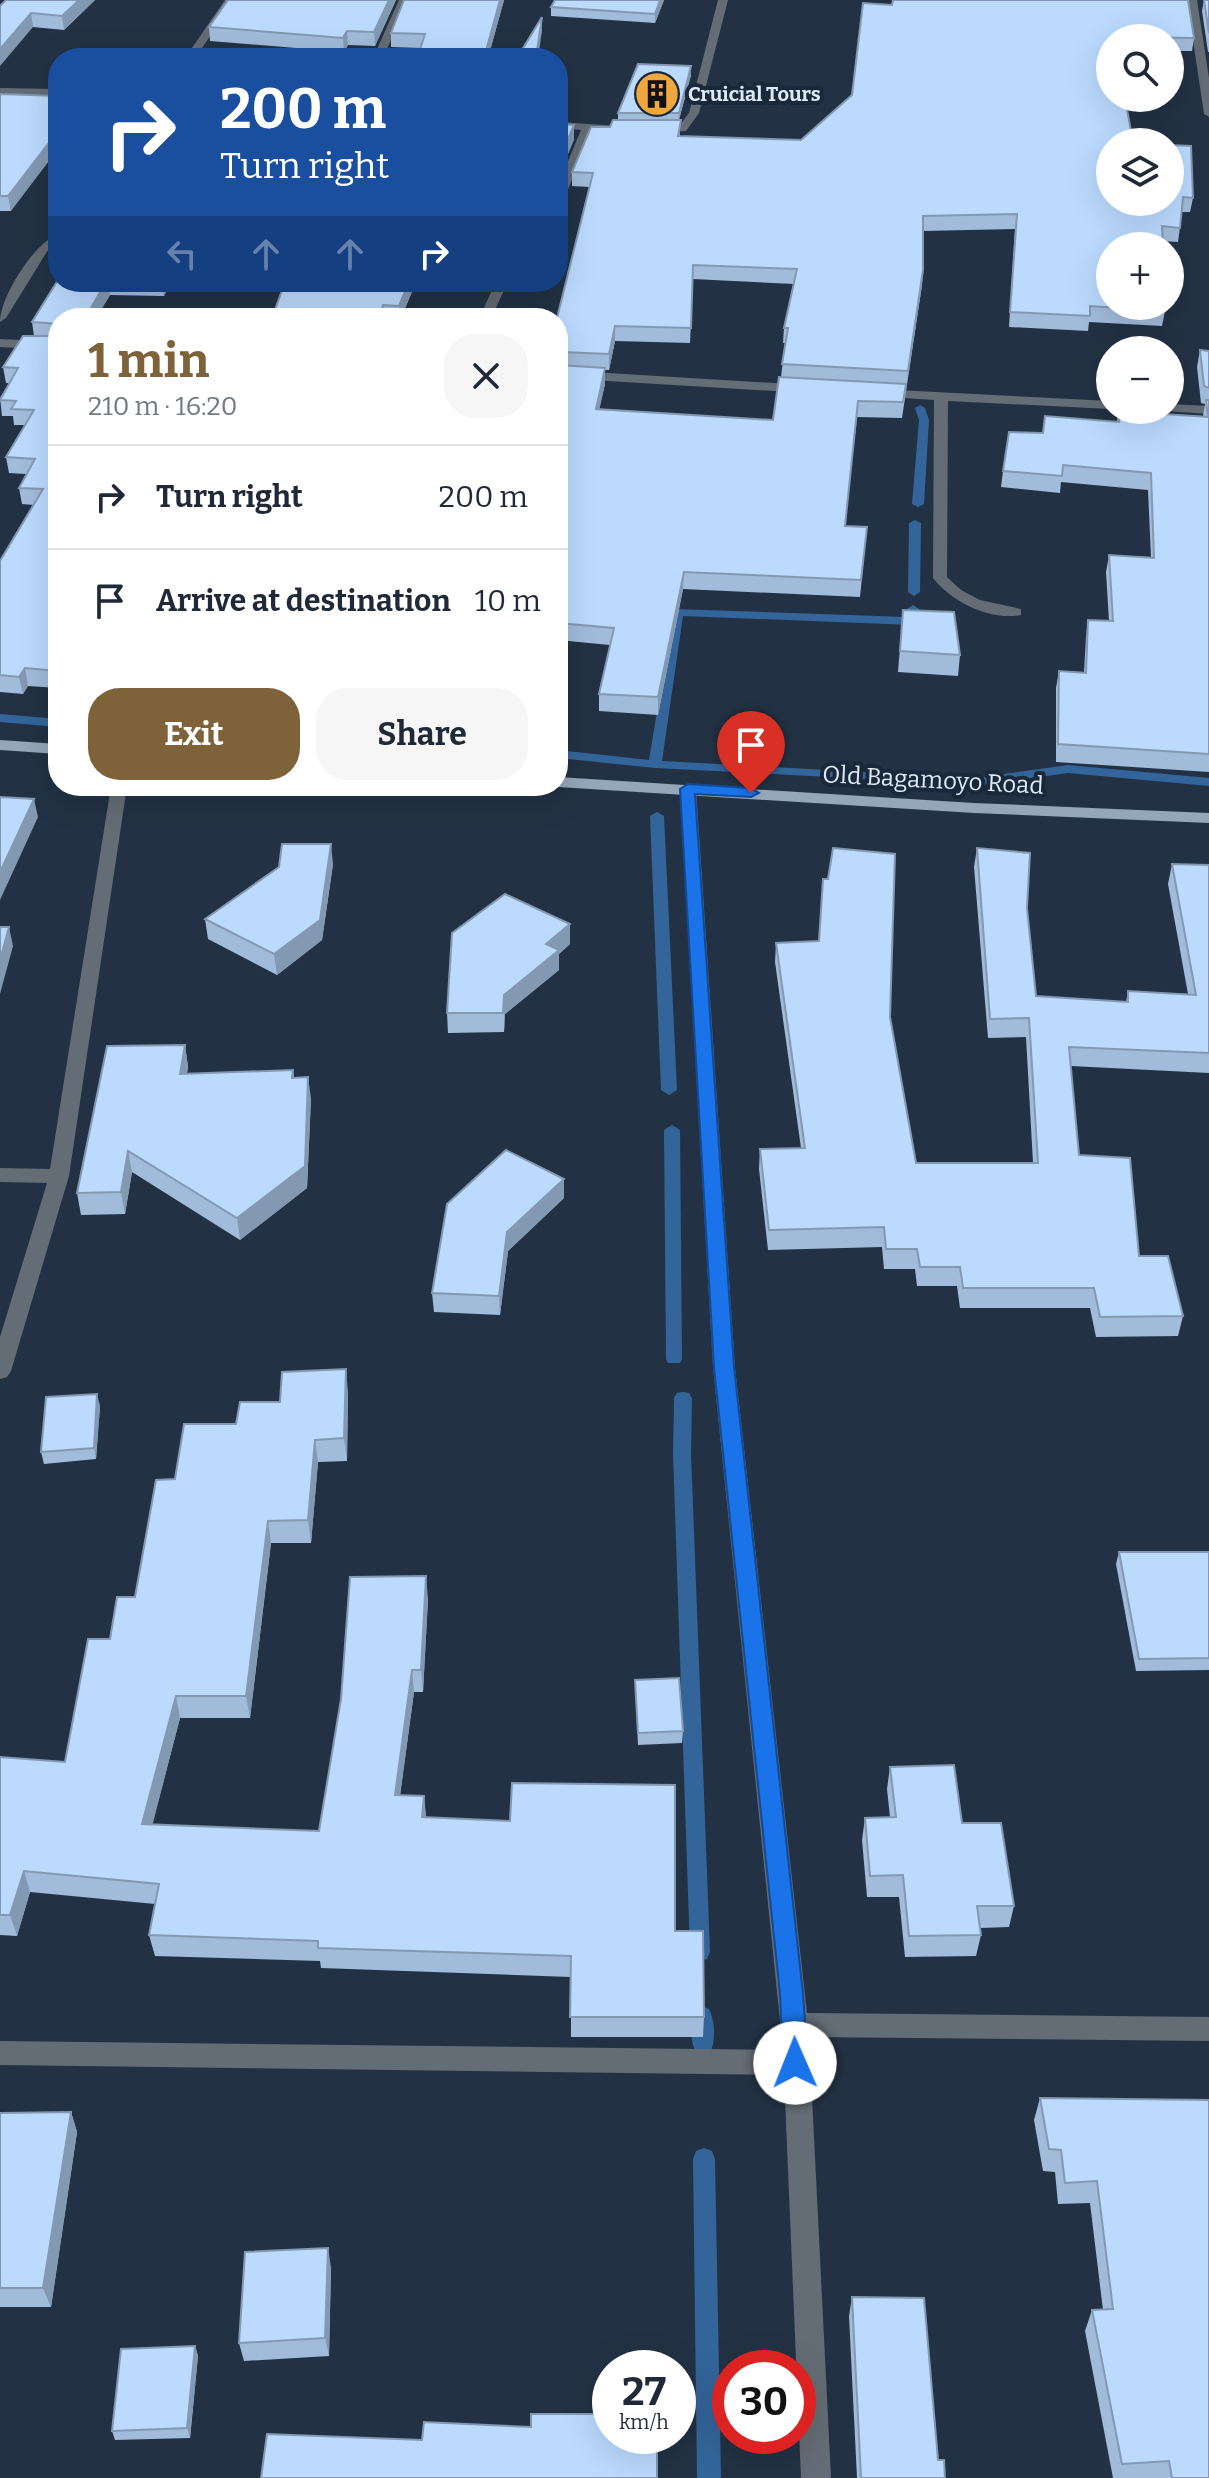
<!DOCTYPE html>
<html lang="en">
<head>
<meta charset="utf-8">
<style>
  body { margin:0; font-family:Bitter,serif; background:#f6f6f7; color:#1f2937; height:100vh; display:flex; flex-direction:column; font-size:30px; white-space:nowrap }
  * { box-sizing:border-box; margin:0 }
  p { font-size:26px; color:#747a83 }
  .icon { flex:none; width:44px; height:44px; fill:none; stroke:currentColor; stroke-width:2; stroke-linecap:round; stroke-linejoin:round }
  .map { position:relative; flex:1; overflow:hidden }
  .panel { position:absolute; left:48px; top:308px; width:520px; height:488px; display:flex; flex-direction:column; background:#fff; border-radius:32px; box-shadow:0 8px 32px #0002 }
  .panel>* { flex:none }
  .top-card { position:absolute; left:48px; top:48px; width:520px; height:244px; border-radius:32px; box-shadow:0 8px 32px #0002; background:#1a4fa0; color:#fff; overflow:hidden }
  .buttons { position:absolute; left:1096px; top:24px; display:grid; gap:16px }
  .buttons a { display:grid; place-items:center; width:88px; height:88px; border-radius:50%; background:#fff; box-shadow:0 8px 32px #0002; font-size:40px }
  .speed { position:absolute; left:592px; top:2350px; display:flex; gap:16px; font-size:40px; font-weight:700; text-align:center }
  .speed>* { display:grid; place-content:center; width:104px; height:104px; border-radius:50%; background:#fff; box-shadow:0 8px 32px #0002; line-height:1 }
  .speed small { font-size:20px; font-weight:400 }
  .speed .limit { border:12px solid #d22; background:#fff; color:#111 }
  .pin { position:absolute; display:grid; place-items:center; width:68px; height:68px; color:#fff; margin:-82px -34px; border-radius:50% 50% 50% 0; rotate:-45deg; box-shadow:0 0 8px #0007 }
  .pin .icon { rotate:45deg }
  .me { position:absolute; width:88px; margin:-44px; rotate:359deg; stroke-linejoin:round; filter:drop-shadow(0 0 6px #0008) }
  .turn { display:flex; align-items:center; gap:28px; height:168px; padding:0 40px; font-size:36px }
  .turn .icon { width:104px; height:104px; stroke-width:2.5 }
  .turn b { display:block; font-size:56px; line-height:68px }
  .lanes { display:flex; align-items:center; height:76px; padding:0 40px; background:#0003; justify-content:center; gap:40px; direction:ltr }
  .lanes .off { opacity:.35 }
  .round { display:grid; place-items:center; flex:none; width:84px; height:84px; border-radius:32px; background:#f6f6f7 }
  .summary { display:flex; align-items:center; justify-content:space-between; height:136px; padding:0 40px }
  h1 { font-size:48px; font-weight:700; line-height:60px; color:#7d623a }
  .action { display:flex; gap:16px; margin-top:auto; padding:16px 40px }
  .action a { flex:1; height:92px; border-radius:32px; background:#7d623a; color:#fff; font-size:32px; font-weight:700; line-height:92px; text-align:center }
  .action a+a { background:#f6f6f7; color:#1f2937 }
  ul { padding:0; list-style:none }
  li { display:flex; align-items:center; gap:24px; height:104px; padding:0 40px; border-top:2px solid #e0e1e3 }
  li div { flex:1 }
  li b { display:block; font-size:30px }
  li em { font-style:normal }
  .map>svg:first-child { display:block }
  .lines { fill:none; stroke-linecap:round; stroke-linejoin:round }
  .stream { fill:#34659a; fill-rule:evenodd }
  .minor { fill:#646c75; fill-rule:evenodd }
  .major { fill:#95a6b9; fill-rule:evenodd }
  .wall { fill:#a1bbda; fill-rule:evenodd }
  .shaded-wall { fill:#8399b2 }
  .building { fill:#bbdafe; stroke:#8399b2; stroke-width:2 }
  .route { fill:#1a73e8; stroke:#114b97; stroke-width:2 }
  .labels { text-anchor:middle; stroke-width:8; stroke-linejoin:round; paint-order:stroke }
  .far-poi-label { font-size:20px; font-weight:bold; fill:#e0eaf6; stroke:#19283a; text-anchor:start }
  .street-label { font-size:24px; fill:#e0eaf6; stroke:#19283a }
</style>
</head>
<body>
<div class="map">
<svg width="1209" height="2478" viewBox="0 0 1209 2478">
  <rect width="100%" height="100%" fill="#223244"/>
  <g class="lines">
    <!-- stream -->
    <g class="stream">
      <polygon points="920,405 925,408 929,420 924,504 918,507 912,504 919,420 915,408"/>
      <polygon points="915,520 921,523 920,592 914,596 908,592 909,523"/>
      <polygon points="913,605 919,609 918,621 912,625 683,616 662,761 922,775 929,779 927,782 655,768 558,758 558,750 649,760 674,609 906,617 907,609"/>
      <polygon points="0,714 58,719 58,727 0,722"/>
      <polygon points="1068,765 1209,778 1209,786 1068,773 983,785 976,781 983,777"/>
      <polygon points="657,812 664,816 677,1090 669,1095 661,1090 650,816"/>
      <polygon points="672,1125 680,1130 682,1359 680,1363 668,1363 666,1359 664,1130"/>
      <polygon points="683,1392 689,1393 692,1398 691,1453 710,1952 707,1959 700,1961 693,1959 690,1952 673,1453 674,1398 677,1393"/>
      <path d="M702,2006L709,2009C715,2021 716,2041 710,2053L703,2056L696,2053C690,2041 689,2021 695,2009Z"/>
      <polygon points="704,2148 712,2151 715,2159 721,2478 697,2478 693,2159 696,2151"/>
    </g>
    <!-- minor -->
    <g class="minor">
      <polygon points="225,0 235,0 195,58 185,58"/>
      <polygon points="399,0 409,0 383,58 373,58"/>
      <polygon points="718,0 728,0 699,113 686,131 650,133 650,129 679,126 689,113"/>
      <polygon points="1187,0 1197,0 1209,78 1209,117 1204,114"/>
      <polygon points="0,88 58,89 58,95 0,94"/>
      <polygon points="558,122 618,126 624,129 618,132 592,131 564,199 558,202 558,185 581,130 558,128"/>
      <path d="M58,234V243L48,250L6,318L0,322C0,297 34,243 58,234Z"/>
      <polygon points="496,282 508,282 491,318 479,318"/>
      <polygon points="0,339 58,342 58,350 0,347"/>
      <polygon points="558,370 806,385 813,389 806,393 558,378"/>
      <path d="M877,389L1110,401V409L948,401L947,577L961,590L980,600L1021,609V615C990,621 952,602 933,578L934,400L872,396L870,393Z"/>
      <polygon points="1170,404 1209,406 1209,414 1165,411 1170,410"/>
      <polygon points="688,784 696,789 735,1367 807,2013 1209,2017 1209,2041 809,2037 831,2478 801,2478 784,2075 0,2065 0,2041 783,2050 713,1367 680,789"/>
      <polygon points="111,786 127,786 69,1176 11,1371 7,1377 0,1379 0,1337 47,1183 0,1182 0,1168 50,1169"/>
    </g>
    <!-- major -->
    <g class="major">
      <polygon points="0,740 58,744 58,754 0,750"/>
      <polygon points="558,777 974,803 1209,813 1209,823 974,813 558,787 554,786 558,786"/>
    </g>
  </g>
  <!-- wall -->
  <g class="wall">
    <polygon points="95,0 64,30 33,27 0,6"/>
    <polygon points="228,0 396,0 375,46 348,45 344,52 210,41 209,27"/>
    <polygon points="404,0 504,0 488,58 420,48 391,47 391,33"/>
    <polygon points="664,0 655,23 551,16 551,7"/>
    <polygon points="1204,0 1209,0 1209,52 1208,52 1202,11"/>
    <path d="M863,3L1194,38L1192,51H1170V38H1110L1133,142L1170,145L1193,198L1190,212H1182L1178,242L1162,241L1165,311L1162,326L1089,322L1088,331L1009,327L1015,229L923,231L922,285L902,418L857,417L845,526L867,527L860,597L683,589L658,715L599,711V694L610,645L558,640V370L563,365L562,354L558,352V318L590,187L572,186V172L618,120V113L691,66V75L679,120L680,136L801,140L852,95ZM693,279L794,284L784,328L783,343H785L781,377L773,420L599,409L605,384V370H609L615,341L690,343Z"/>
    <polygon points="0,94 11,211 0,211"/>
    <polygon points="58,282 170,282 164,296 110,295 96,318 58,318 58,688 28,686 23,694 0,692 0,561 34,505 22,504 19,488 26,474 9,473 6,457 25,425 14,425 13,416 2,416 0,398 9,383 6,383 3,367 34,336 32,322"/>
    <polygon points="416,282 401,318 272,318"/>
    <polygon points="1200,350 1209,351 1209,772 1056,762 1056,688 1059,671 1084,672 1086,637 1088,620 1109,621 1106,572 1109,555 1151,557 1148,490 1061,482 1060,493 1001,487 1003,471 1043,433 1117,422 1118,411 1203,416 1205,404 1201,403 1197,367"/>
    <polygon points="903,610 960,655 958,676 898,672"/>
    <polygon points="977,848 1027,908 1036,996 1126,1002 1128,991 1188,994 1168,884 1172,864 1209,865 1209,1073 1071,1066 1079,1155 1139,1256 1183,1316 1178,1336 1096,1337 1090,1308 960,1308 957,1286 917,1286 915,1269 884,1269 882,1247 768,1250 759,1169 760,1149 801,1148 775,962 776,943 890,1017 916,1163 1033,1163 1026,1037 988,1038 974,867"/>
    <polygon points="333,864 322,940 277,975 208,939 205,919"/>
    <polygon points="570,924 570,944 559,954 559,970 505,1014 504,1032 448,1033 447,1013"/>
    <polygon points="185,1045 188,1067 187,1074 293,1070 294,1078 311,1098 307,1188 240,1240 132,1172 125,1214 81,1215 77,1193"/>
    <polygon points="564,1179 564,1198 508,1251 500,1315 434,1312 432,1293"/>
    <polygon points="348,1392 347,1461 318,1462 311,1543 271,1543 250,1718 180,1718 152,1825 319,1831 428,1599 423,1692 414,1692 400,1796 424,1796 426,1817 675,1931 704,2017 703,2037 571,2037 571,1977 321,1968 320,1961 155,1956 149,1935 155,1904 30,1892 17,1936 0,1935 0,1757 65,1762 110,1639 135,1597 175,1479 236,1424 280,1402"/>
    <polygon points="100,1406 96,1459 44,1464 41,1452"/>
    <polygon points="1119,1552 1209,1552 1209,1670 1136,1671 1116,1564"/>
    <polygon points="635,1680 683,1731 682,1743 638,1745"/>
    <polygon points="890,1767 962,1823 1014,1906 1009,1927 980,1928 981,1935 976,1956 905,1957 899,1897 867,1897 862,1840 865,1818 890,1817 887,1789"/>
    <polygon points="1040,2098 1209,2100 1209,2478 1113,2478 1085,2331 1092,2310 1103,2310 1090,2203 1058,2204 1055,2172 1043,2171 1034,2120"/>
    <polygon points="71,2112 77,2132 51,2307 0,2307 0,2113"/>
    <polygon points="331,2267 329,2356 244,2361 239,2343"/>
    <polygon points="852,2297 938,2460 945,2478 857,2478 849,2316"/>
    <polygon points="195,2346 198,2356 190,2438 115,2440 112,2431"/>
  </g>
  <!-- shaded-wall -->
  <g class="shaded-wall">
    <polygon points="79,0 95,0 64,30 62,16"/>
    <polygon points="389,0 396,0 375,46 374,32"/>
    <polygon points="500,0 504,0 488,58 484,58"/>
    <polygon points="660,0 664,0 655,23 655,14"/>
    <polygon points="31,13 33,27 0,66 0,49"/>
    <polygon points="542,17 542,31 538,58 536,58"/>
    <polygon points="347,31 348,45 344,52 343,38"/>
    <polygon points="691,66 691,75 678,122 679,113"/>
    <polygon points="574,125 574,140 558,178 558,163"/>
    <polygon points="58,131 58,149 11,211 8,196"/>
    <polygon points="923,270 922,285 906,387 908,371"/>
    <polygon points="106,282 108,282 110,295 96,318 85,318"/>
    <polygon points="162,282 170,282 164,296"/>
    <polygon points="409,282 416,282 401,318 400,318 399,306"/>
    <polygon points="383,305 384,318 379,318"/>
    <polygon points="615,326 615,341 609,370 609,354"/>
    <polygon points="605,368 605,384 596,425 596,409"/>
    <polygon points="684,572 683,589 658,715 658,697"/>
    <polygon points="25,668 28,686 23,694 19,677"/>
    <polygon points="34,799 38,817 0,900 0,872"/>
    <polygon points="331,844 333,864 322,940 277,975 274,954"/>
    <polygon points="570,924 570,944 559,954 559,970 505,1014 504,1032 504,995 546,944"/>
    <polygon points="9,927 13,946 0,994 0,960"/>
    <polygon points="185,1045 188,1067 183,1096 180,1074"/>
    <polygon points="308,1077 311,1098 307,1188 240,1240 237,1218"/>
    <polygon points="128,1151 132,1172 125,1214 121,1192"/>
    <polygon points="564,1179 564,1198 508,1251 500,1315 499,1296 507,1232"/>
    <polygon points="346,1369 348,1392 347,1461 344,1438"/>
    <polygon points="97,1394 100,1406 96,1459 94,1448"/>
    <polygon points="315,1440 318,1462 311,1543 308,1520"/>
    <polygon points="268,1521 271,1543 250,1718 246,1696"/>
    <polygon points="426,1576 428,1599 423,1692 421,1670"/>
    <polygon points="412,1670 414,1692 397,1817 395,1795"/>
    <polygon points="176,1696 180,1718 147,1846 142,1824"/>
    <polygon points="424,1796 426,1818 422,1817"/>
    <polygon points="24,1871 30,1892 17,1936 10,1915"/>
    <polygon points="71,2112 77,2132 51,2307 43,2288"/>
    <polygon points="328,2248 331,2267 329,2356 325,2338"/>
    <polygon points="195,2346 198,2356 190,2438 187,2428"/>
  </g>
  <!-- building -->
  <g class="building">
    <polygon points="6,0 79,0 62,16 31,13 0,49 0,6"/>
    <polygon points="228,0 389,0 374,32 347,31 343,38 209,27"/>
    <polygon points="404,0 500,0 484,58 417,58 425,34 391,33"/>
    <polygon points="555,0 660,0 655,14 551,7"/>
    <polygon points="893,0 1188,0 1194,38 1129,37 1129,38 1110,38 1110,98 1125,98 1133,142 1110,142 1110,202 1170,202 1170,145 1191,146 1193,198 1183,197 1180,228 1162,226 1163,246 1110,246 1110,306 1164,306 1165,311 1090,306 1090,316 1010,312 1017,214 923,216 923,270 908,371 782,364 788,328 784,328 797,269 693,265 691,328 615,326 609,354 562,352 566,339 558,337 558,318 557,318 593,173 572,172 591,127 610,127 613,120 681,120 678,136 801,140 852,95 863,3 892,5"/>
    <polygon points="1204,0 1209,0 1209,33"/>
    <polygon points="542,17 536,58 517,58"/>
    <polygon points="638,64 691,66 679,113 618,113"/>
    <polygon points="0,94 58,96 58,131 8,196 0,196"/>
    <polygon points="558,124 574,125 558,163"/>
    <polygon points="58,280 58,282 106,282 85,318 58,318 58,671 25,668 19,677 0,675 0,561 43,489 19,488 35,459 6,457 34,410 11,409 16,401 0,400 18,368 3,367 23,336 58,336 58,324 32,322"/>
    <polygon points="285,282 409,282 399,306 383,305 379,318 313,316 312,318 272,318"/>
    <polygon points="1200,350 1209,351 1209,388 1204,386"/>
    <polygon points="559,365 605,368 596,409 773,420 779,377 906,384 903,402 858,401 845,526 867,527 861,580 684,572 658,697 599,694 614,628 558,623 558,370"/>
    <polygon points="1206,400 1209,400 1209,754 1058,744 1059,671 1086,673 1088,620 1113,621 1109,555 1154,558 1151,473 1063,465 1062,476 1003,471 1009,432 1043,433 1045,416 1119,422 1118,411 1208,417"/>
    <polygon points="903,610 954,612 960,655 900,651"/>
    <polygon points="0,797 34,799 0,872"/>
    <polygon points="282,844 331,844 320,920 274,954 205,919 279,867"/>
    <polygon points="833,848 895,854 890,1017 916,1163 1038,1163 1029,1018 990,1019 977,848 1030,853 1027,908 1036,996 1128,1002 1128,991 1196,995 1172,864 1209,865 1209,1053 1069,1047 1079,1155 1130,1158 1139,1256 1168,1256 1183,1316 1100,1317 1094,1288 963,1288 960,1267 920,1267 917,1249 886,1249 884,1227 769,1230 760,1149 805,1148 776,943 819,941 823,879 828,879"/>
    <polygon points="505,894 570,924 546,944 559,950 504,995 503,1013 447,1013 452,933"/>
    <polygon points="0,927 9,927 0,960"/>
    <polygon points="185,1045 180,1074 293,1070 292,1078 308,1077 305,1166 237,1218 128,1151 121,1192 77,1193 107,1046"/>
    <polygon points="506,1150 564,1179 507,1232 499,1296 432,1293 447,1204"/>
    <polygon points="346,1369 344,1438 315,1440 308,1520 268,1521 246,1696 176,1696 142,1824 319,1831 341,1699 350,1577 426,1576 421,1670 412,1670 395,1795 424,1796 422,1817 510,1821 512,1783 675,1785 675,1931 703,1931 704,2017 570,2017 571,1956 318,1948 318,1941 149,1935 159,1884 24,1871 10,1915 0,1915 0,1757 65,1762 88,1639 110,1639 117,1597 135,1597 156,1480 175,1479 184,1424 236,1424 240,1402 280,1402 282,1372"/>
    <polygon points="97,1394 94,1448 41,1452 46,1397"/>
    <polygon points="1119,1552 1209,1552 1209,1658 1139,1659"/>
    <polygon points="679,1678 683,1731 638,1733 635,1680"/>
    <polygon points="954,1765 962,1823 1001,1823 1014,1906 977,1906 981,1935 909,1936 903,1875 870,1876 865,1818 896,1817 890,1767"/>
    <polygon points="1040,2098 1209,2100 1209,2478 1172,2478 1169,2461 1122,2464 1092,2310 1113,2309 1097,2181 1065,2183 1061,2150 1049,2149"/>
    <polygon points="71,2112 43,2288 0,2288 0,2113"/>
    <polygon points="328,2248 325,2338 239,2343 245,2252"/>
    <polygon points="852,2297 924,2298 938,2460 944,2460 945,2478 861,2478"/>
    <polygon points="195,2346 187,2428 112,2431 121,2349"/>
    <polygon points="531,2414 610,2414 610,2436 657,2436 657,2478 261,2478 267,2434 422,2440 424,2422 531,2427"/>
  </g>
  <!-- route -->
  <polygon class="route" points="688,784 751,788 759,793 751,797 695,794 734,1367 803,1994 808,2063 804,2071 795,2075 787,2071 783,2063 780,1994 714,1367 680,789"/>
  <!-- icons -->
  <defs>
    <g id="building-disc" transform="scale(2.3)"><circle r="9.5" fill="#efa73e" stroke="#19283a"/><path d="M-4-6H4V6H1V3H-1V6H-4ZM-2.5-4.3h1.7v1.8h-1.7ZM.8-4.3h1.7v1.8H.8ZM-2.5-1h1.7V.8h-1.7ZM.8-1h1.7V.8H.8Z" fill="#111"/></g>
  </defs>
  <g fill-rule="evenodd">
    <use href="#building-disc" x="657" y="94"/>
  </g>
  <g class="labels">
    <!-- far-poi labels -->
    <g class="far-poi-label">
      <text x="688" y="101">Cruicial Tours</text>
    </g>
    <!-- street labels -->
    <g class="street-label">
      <text transform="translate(933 780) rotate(3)" y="8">Old Bagamoyo Road</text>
    </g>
  </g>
</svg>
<div class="buttons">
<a><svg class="icon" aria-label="search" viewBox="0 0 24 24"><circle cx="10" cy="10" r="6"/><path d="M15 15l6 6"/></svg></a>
<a><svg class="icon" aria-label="layers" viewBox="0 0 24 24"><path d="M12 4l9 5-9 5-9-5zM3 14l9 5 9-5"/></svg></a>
<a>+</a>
<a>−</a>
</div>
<div class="speed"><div>27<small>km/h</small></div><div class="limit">30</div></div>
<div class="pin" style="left:751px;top:793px;background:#d93025"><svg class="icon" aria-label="arrive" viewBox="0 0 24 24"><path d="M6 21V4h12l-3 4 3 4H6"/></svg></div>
<svg class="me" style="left:795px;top:2063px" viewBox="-20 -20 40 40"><circle r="19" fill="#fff"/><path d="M0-13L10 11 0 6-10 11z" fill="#1a73e8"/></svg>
<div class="top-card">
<div class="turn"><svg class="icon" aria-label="right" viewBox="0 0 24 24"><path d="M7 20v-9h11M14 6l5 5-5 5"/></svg><div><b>200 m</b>Turn right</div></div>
<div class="lanes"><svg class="icon off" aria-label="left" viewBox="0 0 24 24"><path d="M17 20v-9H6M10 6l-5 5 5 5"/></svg><svg class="icon off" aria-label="ahead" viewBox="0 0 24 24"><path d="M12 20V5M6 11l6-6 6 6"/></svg><svg class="icon off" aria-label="ahead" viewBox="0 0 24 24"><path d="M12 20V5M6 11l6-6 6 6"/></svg><svg class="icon" aria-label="right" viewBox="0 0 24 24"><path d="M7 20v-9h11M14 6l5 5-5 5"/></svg></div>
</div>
<section class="panel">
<div class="summary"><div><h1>1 min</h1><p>210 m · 16:20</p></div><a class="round"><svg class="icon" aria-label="close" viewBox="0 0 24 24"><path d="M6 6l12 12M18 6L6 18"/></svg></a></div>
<ul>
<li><svg class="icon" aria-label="right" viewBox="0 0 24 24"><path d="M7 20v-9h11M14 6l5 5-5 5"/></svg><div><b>Turn right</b></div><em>200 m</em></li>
<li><svg class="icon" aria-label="arrive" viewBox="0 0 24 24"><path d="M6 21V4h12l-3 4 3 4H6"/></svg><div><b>Arrive at destination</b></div><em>10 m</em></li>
</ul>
<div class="action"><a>Exit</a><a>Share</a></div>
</section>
</div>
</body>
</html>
